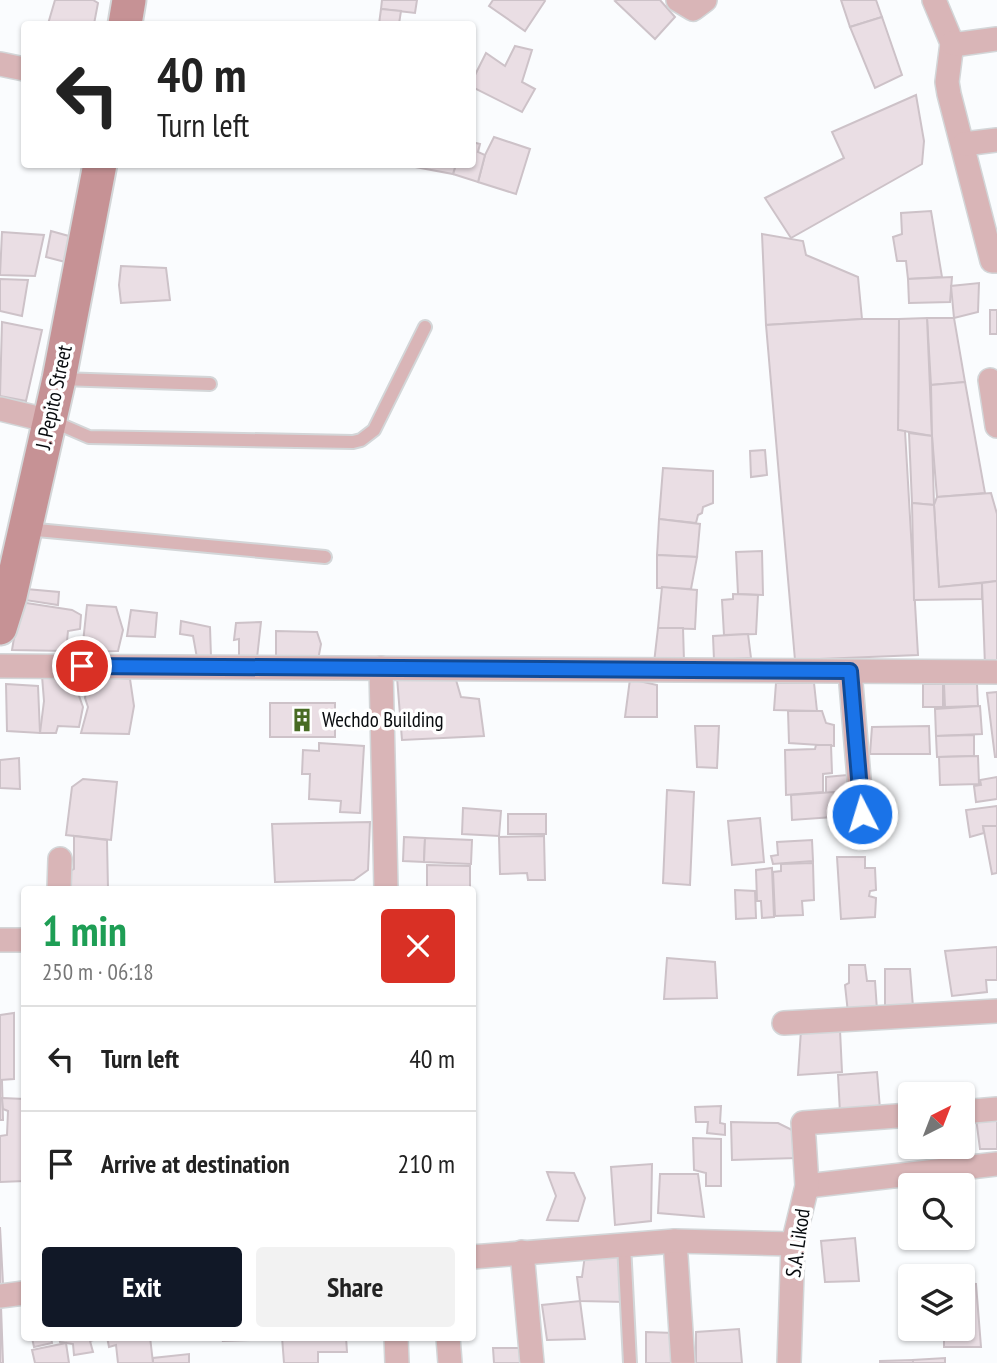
<!DOCTYPE html>
<html lang="en">
<head>
<meta charset="utf-8">
<style>
  body { margin:0; font-family:"PT Sans Narrow",sans-serif; background:#f2f2f2; color:#222; height:100vh; display:flex; flex-direction:column; font-size:26px; white-space:nowrap }
  * { box-sizing:border-box; margin:0 }
  p { font-size:23px; color:#767676 }
  .icon { flex:none; width:38px; height:38px; fill:none; stroke:currentColor; stroke-width:2; stroke-linecap:round; stroke-linejoin:round }
  .map { position:relative; flex:1; overflow:hidden }
  .sheet { position:absolute; left:21px; top:886px; width:455px; height:455px; display:flex; flex-direction:column; background:#fff; border-radius:7px; box-shadow:0 2px 5px #0004 }
  .sheet>* { flex:none }
  .hud { position:absolute; left:21px; top:21px; width:455px; height:147px; border-radius:7px; box-shadow:0 2px 5px #0004; background:#fff; color:#222; overflow:hidden }
  .needle { width:46px; rotate:42deg }
  .fabs { position:absolute; left:898px; top:1082px; display:grid; gap:14px }
  .fabs a { display:grid; place-items:center; width:77px; height:77px; border-radius:7px; background:#fff; box-shadow:0 2px 5px #0004; font-size:35px }
  .pin { position:absolute; display:grid; place-items:center; width:60px; height:60px; color:#fff; margin:-30px; border:4px solid #fff; border-radius:50%; box-shadow:0 2px 7px #0007 }
  .me { position:absolute; width:77px; margin:-38px; rotate:355deg; stroke-linejoin:round; filter:drop-shadow(0 0 5px #0008) }
  .turn { display:flex; align-items:center; gap:24px; height:147px; padding:0 21px; font-size:32px }
  .turn .icon { width:91px; height:91px; stroke-width:2.5 }
  .turn b { display:block; font-size:49px; line-height:60px }
  .round { display:grid; place-items:center; flex:none; width:74px; height:74px; border-radius:7px; background:#f2f2f2 }
  .overview { display:flex; align-items:center; justify-content:space-between; height:119px; padding:0 21px }
  h1 { font-size:42px; font-weight:700; line-height:52px; color:#1e9e55 }
  .cta { display:flex; gap:14px; margin-top:auto; padding:14px 21px }
  .cta a { flex:1; height:80px; border-radius:7px; background:#111827; color:#fff; font-size:28px; font-weight:700; line-height:80px; text-align:center }
  .cta a+a { background:#f2f2f2; color:#222 }
  ul { padding:0; list-style:none }
  li { display:flex; align-items:center; gap:21px; height:105px; padding:0 21px; border-top:2px solid #e0e0e0 }
  li div { flex:1 }
  li b { display:block; font-size:26px }
  li em { font-style:normal }
  .map>svg:first-child { display:block }
  .building { fill:#eadee4; stroke:#cdc2c8; stroke-width:2 }
  .lines { fill:none; stroke-linecap:round; stroke-linejoin:round }
  .lane-casing { stroke:#d3d6d8; stroke-width:16 }
  .street-casing { stroke:#d3d6d8; stroke-width:26 }
  .secondary-casing { stroke:#d3d6d8; stroke-width:37 }
  .lane { stroke:#d9b5b7; stroke-width:12 }
  .street { stroke:#d9b5b7; stroke-width:23 }
  .secondary { stroke:#c69295; stroke-width:33 }
  .route-casing { stroke:#114b97; stroke-width:18 }
  .route { stroke:#1a73e8; stroke-width:12 }
  .labels { text-anchor:middle; stroke-width:7; stroke-linejoin:round; paint-order:stroke }
  .street-label { font-size:21px; fill:#090c0f; stroke:#fff }
  .poi-label { font-size:21px; fill:#090c0f; stroke:#fff; text-anchor:start }
</style>
</head>
<body>
<div class="map">
<svg width="997" height="1363" viewBox="0 0 997 1363">
  <rect width="100%" height="100%" fill="#fafcfe"/>
  <!-- building -->
  <g class="building">
    <polygon points="55,0 93,0 98,3 94,24 48,24"/>
    <polygon points="382,0 417,0 415,13 381,9"/>
    <polygon points="493,0 544,0 545,1 525,31 489,6"/>
    <polygon points="617,0 660,0 675,17 655,39 615,1"/>
    <polygon points="841,0 876,0 882,17 850,27"/>
    <polygon points="381,9 401,11 399,24 379,24"/>
    <polygon points="882,17 902,75 875,88 850,27"/>
    <polygon points="515,46 532,50 522,82 535,89 522,112 472,87 472,81 486,53 505,66"/>
    <polygon points="916,95 924,141 922,164 791,238 765,198 844,158 832,132"/>
    <polygon points="494,137 530,149 516,194 478,182 485,155"/>
    <polygon points="472,142 480,144 478,152 485,155 478,182 453,174 456,164 472,164"/>
    <polygon points="416,164 456,164 453,174 415,167"/>
    <polygon points="931,211 942,277 908,279 906,261 897,261 893,237 902,234 901,213"/>
    <polygon points="51,231 76,238 69,263 46,257"/>
    <polygon points="2,232 44,235 35,276 0,275"/>
    <polygon points="762,234 803,241 806,255 858,277 862,319 766,325"/>
    <polygon points="121,266 166,268 170,300 121,303 119,285"/>
    <polygon points="952,277 950,302 909,303 908,279"/>
    <polygon points="0,279 28,280 22,316 0,311"/>
    <polygon points="979,283 978,312 954,318 951,286"/>
    <rect x="990" y="310" width="7" height="24"/>
    <polygon points="927,318 954,318 965,382 931,385"/>
    <polygon points="927,318 932,436 898,430 899,319"/>
    <polygon points="862,319 899,319 898,430 905,431 918,655 795,660 766,325"/>
    <polygon points="2,322 42,330 26,401 0,396"/>
    <polygon points="965,382 985,493 937,497 932,436 931,385"/>
    <polygon points="909,433 932,436 934,505 912,503"/>
    <polygon points="765,450 767,475 751,477 750,451"/>
    <polygon points="663,468 713,471 713,503 703,507 702,513 698,515 696,523 659,519"/>
    <polygon points="991,493 997,514 997,581 939,587 934,505 937,497"/>
    <polygon points="912,503 934,505 939,587 982,583 982,599 914,600"/>
    <polygon points="659,519 700,524 697,557 657,555"/>
    <polygon points="762,551 763,595 738,594 736,552"/>
    <polygon points="657,555 697,557 691,589 657,588"/>
    <polygon points="997,581 997,666 985,666 982,583"/>
    <polygon points="662,587 697,590 695,629 658,628"/>
    <polygon points="26,589 59,592 58,605 25,600"/>
    <polygon points="733,594 758,595 756,634 724,635 722,600 733,599"/>
    <polygon points="20,602 72,610 81,615 80,629 68,631 66,651 12,650"/>
    <polygon points="87,605 116,607 123,630 118,651 82,652"/>
    <polygon points="131,610 157,613 155,637 127,636"/>
    <polygon points="181,621 210,627 211,657 197,658 193,636 180,634"/>
    <polygon points="261,622 257,658 239,657 239,639 234,640 236,623"/>
    <polygon points="658,628 683,628 684,661 654,663"/>
    <polygon points="276,631 317,632 321,644 318,660 276,659"/>
    <polygon points="748,634 751,658 714,660 713,636"/>
    <polygon points="78,674 78,693 83,707 79,727 58,726 56,733 40,733 44,701 42,676"/>
    <polygon points="88,674 130,679 134,706 129,734 81,733 88,707 85,698"/>
    <polygon points="397,677 456,680 461,697 479,699 484,736 402,740"/>
    <polygon points="630,679 657,685 657,717 625,717"/>
    <polygon points="776,683 814,683 817,711 774,710"/>
    <polygon points="6,684 38,686 40,733 7,731"/>
    <rect x="923" y="684" width="20" height="23"/>
    <polygon points="944,684 977,684 978,706 945,707"/>
    <polygon points="997,692 997,757 995,757 987,693"/>
    <rect x="270" y="703" width="65" height="34"/>
    <polygon points="980,706 982,734 936,736 935,709"/>
    <polygon points="788,711 822,711 826,723 834,725 834,746 789,743"/>
    <polygon points="695,726 719,726 717,768 697,767"/>
    <polygon points="929,726 930,754 870,754 872,727"/>
    <polygon points="974,735 974,756 937,757 936,736"/>
    <polygon points="319,743 364,746 360,813 340,812 341,801 309,799 310,774 302,774 303,750 319,751"/>
    <polygon points="816,745 831,745 832,773 823,774 823,792 786,795 785,750 815,749"/>
    <polygon points="978,756 979,784 940,785 939,757"/>
    <polygon points="19,758 20,789 0,788 0,760"/>
    <polygon points="847,775 848,791 826,793 826,777"/>
    <polygon points="997,777 997,799 976,802 974,786 981,785 980,780"/>
    <polygon points="83,779 117,782 111,840 66,835 72,787"/>
    <polygon points="667,790 694,792 690,885 663,883"/>
    <polygon points="834,792 833,817 792,820 791,795"/>
    <polygon points="997,806 997,826 983,826 984,833 970,837 966,810"/>
    <polygon points="463,808 501,811 499,836 462,834"/>
    <rect x="508" y="814" width="38" height="20"/>
    <polygon points="760,818 764,862 732,865 728,821"/>
    <polygon points="370,822 368,870 354,880 275,882 272,824"/>
    <polygon points="983,826 997,826 997,873 992,874"/>
    <polygon points="74,836 107,840 108,889 69,887 70,871 74,869"/>
    <polygon points="544,836 545,880 528,880 527,873 500,874 499,837"/>
    <polygon points="404,837 425,838 424,862 403,861"/>
    <polygon points="425,838 472,840 471,864 424,862"/>
    <polygon points="812,840 813,861 773,864 771,856 778,855 777,842"/>
    <polygon points="837,857 865,857 865,868 875,868 876,890 870,891 869,896 876,898 875,917 841,919"/>
    <polygon points="813,863 814,900 802,901 803,915 775,916 773,872 781,871 781,864"/>
    <polygon points="427,865 470,866 470,889 427,889"/>
    <polygon points="772,868 774,917 762,918 761,901 757,901 756,870"/>
    <polygon points="735,890 755,891 756,918 736,919"/>
    <polygon points="997,947 997,980 986,980 987,992 952,996 945,951"/>
    <polygon points="667,958 715,962 717,998 664,999"/>
    <polygon points="849,965 865,965 867,981 875,981 877,1010 848,1013 845,985 849,983"/>
    <polygon points="885,969 910,969 913,1007 885,1007"/>
    <polygon points="14,1013 14,1079 0,1080 0,1015"/>
    <polygon points="801,1030 840,1030 842,1072 798,1075"/>
    <polygon points="877,1072 880,1109 840,1113 838,1075"/>
    <polygon points="0,1081 2,1081 3,1120 0,1120"/>
    <polygon points="2,1098 24,1099 24,1181 0,1182 0,1136 7,1135 8,1111 3,1109"/>
    <polygon points="721,1106 720,1123 725,1124 725,1135 707,1133 708,1122 696,1122 695,1107"/>
    <polygon points="997,1117 997,1149 980,1149 976,1118"/>
    <polygon points="731,1122 778,1123 794,1131 797,1158 732,1160"/>
    <polygon points="693,1138 721,1139 721,1186 706,1186 706,1173 694,1170"/>
    <polygon points="652,1164 651,1221 615,1225 611,1167"/>
    <polygon points="547,1172 574,1173 585,1198 578,1221 547,1220 556,1196"/>
    <polygon points="660,1174 698,1174 704,1217 658,1213"/>
    <polygon points="973,1180 972,1227 962,1228 962,1185 951,1185"/>
    <polygon points="0,1227 3,1284 0,1284"/>
    <polygon points="855,1238 859,1281 825,1282 821,1241"/>
    <polygon points="620,1254 625,1302 580,1301 577,1277 582,1277 585,1255"/>
    <polygon points="962,1283 976,1284 981,1347 944,1347 944,1328 962,1328"/>
    <polygon points="580,1301 585,1339 547,1340 542,1305"/>
    <polygon points="1,1306 3,1363 0,1363"/>
    <polygon points="739,1329 742,1363 696,1363 696,1332"/>
    <polygon points="646,1332 674,1333 675,1363 646,1363"/>
    <polygon points="51,1337 52,1343 34,1347 32,1338"/>
    <polygon points="59,1337 97,1337 97,1339 90,1341 93,1352 74,1355 73,1344 60,1342"/>
    <polygon points="107,1337 150,1337 153,1363 118,1363 116,1345 109,1347"/>
    <polygon points="224,1337 250,1337 250,1340 223,1341"/>
    <polygon points="282,1337 346,1337 347,1352 318,1352 318,1363 284,1363"/>
    <polygon points="66,1343 69,1363 35,1363 32,1350"/>
    <polygon points="493,1348 527,1348 529,1363 494,1363"/>
    <polygon points="189,1354 189,1363 153,1363 153,1358"/>
    <polygon points="945,1358 945,1363 913,1363 913,1360"/>
    <polygon points="913,1360 913,1363 880,1363 880,1361"/>
  </g>
  <g class="lines">
    <!-- lane casing -->
    <g class="lane-casing">
      <g id="lane">
        <polyline points="60,379 210,384"/>
        <polyline points="52,421 89,437 353,442 361,440 374,430 425,327"/>
        <polyline points="26,529 325,557"/>
        <polyline points="624,1244 630,1363"/>
      </g>
    </g>
    <!-- street casing -->
    <g class="street-casing">
      <g id="street">
        <polyline points="678,0 693,9 705,0"/>
        <polyline points="934,0 952,43 947,82 949,94 992,261 997,261"/>
        <polyline points="952,43 960,44 997,39"/>
        <polyline points="0,64 24,69"/>
        <polyline points="964,144 997,140"/>
        <polyline points="990,380 997,426"/>
        <polyline points="0,409 50,421"/>
        <polyline points="0,666 997,672"/>
        <polyline points="381,668 386,889"/>
        <polyline points="850,672 862,814"/>
        <polyline points="59,889 60,859"/>
        <polyline points="0,940 24,940"/>
        <polyline points="784,1023 997,1011"/>
        <polyline points="962,1112 997,1109"/>
        <polyline points="807,1186 997,1164"/>
        <polyline points="675,1241 683,1363"/>
        <polyline points="522,1252 532,1363"/>
        <polyline points="472,1257 675,1241 793,1244"/>
        <polyline points="0,1296 24,1293"/>
        <polyline points="396,1337 397,1363"/>
        <polyline points="448,1337 450,1363"/>
        <polyline points="789,1363 793,1244 807,1186 803,1123 910,1115"/>
      </g>
    </g>
    <!-- secondary casing -->
    <g class="secondary-casing">
      <g id="secondary">
        <polyline points="125,24 129,0"/>
        <polyline points="0,628 10,596 59,379 100,164"/>
      </g>
    </g>
    <!-- lane -->
    <use href="#lane" class="lane"/>
    <!-- street -->
    <use href="#street" class="street"/>
    <!-- secondary -->
    <use href="#secondary" class="secondary"/>
  </g>
  <g class="lines">
    <!-- route casing -->
    <g class="route-casing">
      <polyline id="route" points="82,666 850,671 862,814"/>
    </g>
    <!-- route -->
    <use href="#route" class="route"/>
  </g>
  <!-- icons -->
  <defs>
    <g id="building-bare" transform="scale(1.89)"><path d="M-4-6H4V6H1V3H-1V6H-4ZM-2.5-4.3h1.7v1.8h-1.7ZM.8-4.3h1.7v1.8H.8ZM-2.5-1h1.7V.8h-1.7ZM.8-1h1.7V.8H.8Z" fill="#486b23" stroke="#fff" stroke-width="2.5" paint-order="stroke"/></g>
  </defs>
  <g fill-rule="evenodd">
    <use href="#building-bare" x="302" y="720"/>
  </g>
  <g class="labels">
    <!-- street labels -->
    <g class="street-label">
      <text transform="translate(54 397) rotate(-78)" y="7">J. Pepito Street</text>
      <text transform="translate(798 1243) rotate(-82)" y="7">S.A. Likod</text>
    </g>
    <!-- poi labels -->
    <g class="poi-label">
      <text x="322" y="727">Wechdo Building</text>
    </g>
  </g>
</svg>
<div class="fabs">
<a><svg class="needle" viewBox="-14 -14 28 28"><path d="M0-13l5 13h-10z" fill="#e53935"/><path d="M0 13l5-13h-10z" fill="#767676"/></svg></a>
<a><svg class="icon" aria-label="search" viewBox="0 0 24 24"><circle cx="10" cy="10" r="6"/><path d="M15 15l6 6"/></svg></a>
<a><svg class="icon" aria-label="layers" viewBox="0 0 24 24"><path d="M12 4l9 5-9 5-9-5zM3 14l9 5 9-5"/></svg></a>
</div>
<div class="pin" style="left:82px;top:666px;background:#d93025"><svg class="icon" aria-label="arrive" viewBox="0 0 24 24"><path d="M6 21V4h12l-3 4 3 4H6"/></svg></div>
<svg class="me" style="left:862px;top:814px" viewBox="-20 -20 40 40"><circle r="17" fill="#1a73e8" stroke="#fff" stroke-width="3"/><path d="M0-11L8 9 0 5-8 9z" fill="#fff"/></svg>
<div class="hud">
<div class="turn"><svg class="icon" aria-label="left" viewBox="0 0 24 24"><path d="M17 20v-9H6M10 6l-5 5 5 5"/></svg><div><b>40 m</b>Turn left</div></div>
</div>
<section class="sheet">
<div class="overview"><div><h1>1 min</h1><p>250 m · 06:18</p></div><a class="round" style="background:#d93025;color:#fff"><svg class="icon" aria-label="close" viewBox="0 0 24 24"><path d="M6 6l12 12M18 6L6 18"/></svg></a></div>
<ul>
<li><svg class="icon" aria-label="left" viewBox="0 0 24 24"><path d="M17 20v-9H6M10 6l-5 5 5 5"/></svg><div><b>Turn left</b></div><em>40 m</em></li>
<li><svg class="icon" aria-label="arrive" viewBox="0 0 24 24"><path d="M6 21V4h12l-3 4 3 4H6"/></svg><div><b>Arrive at destination</b></div><em>210 m</em></li>
</ul>
<div class="cta"><a>Exit</a><a>Share</a></div>
</section>
</div>
</body>
</html>
